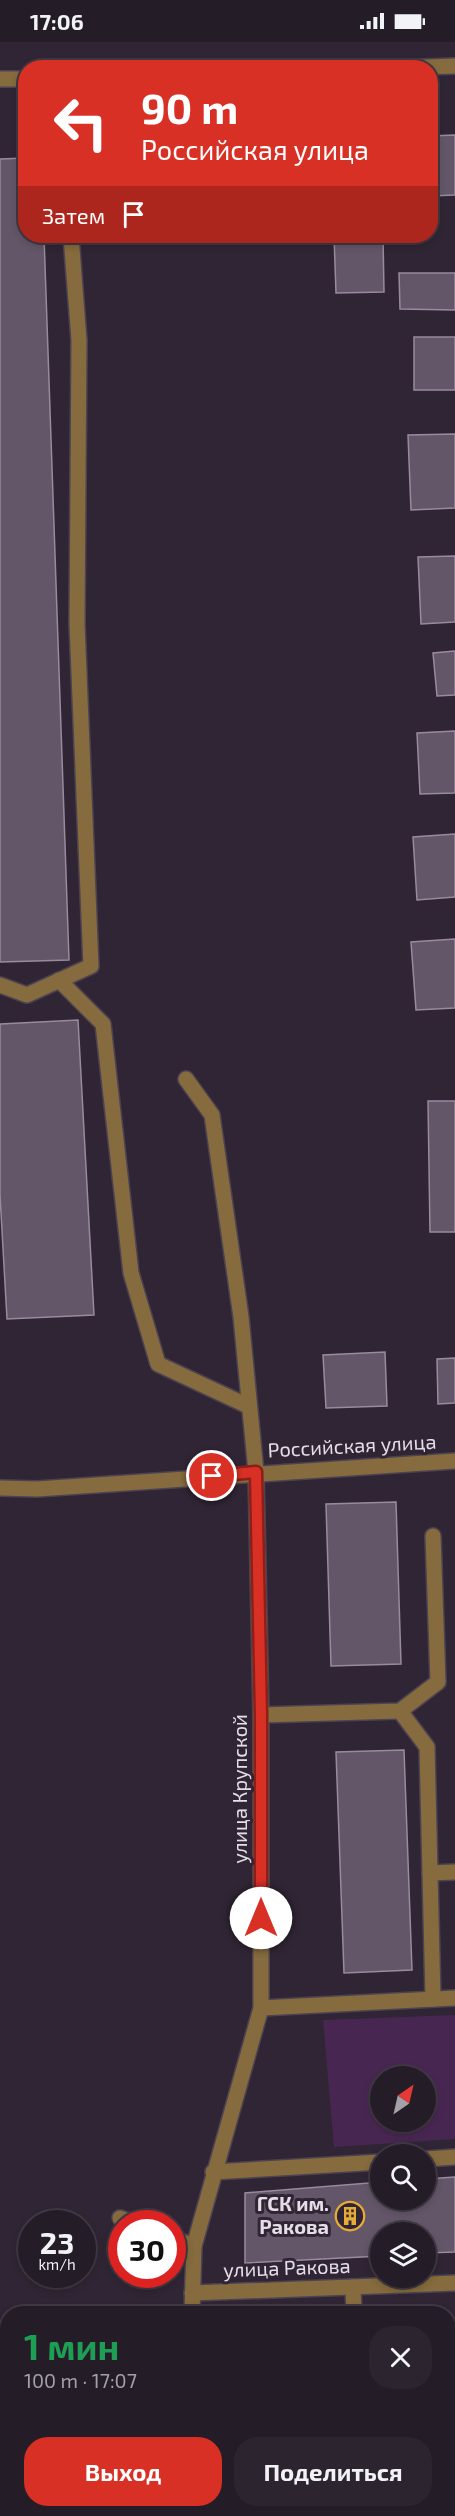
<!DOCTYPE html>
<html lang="ru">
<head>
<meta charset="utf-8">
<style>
  body { margin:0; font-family:"Exo 2",sans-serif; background:#2c252f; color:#f1f3f6; height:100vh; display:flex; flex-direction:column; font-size:22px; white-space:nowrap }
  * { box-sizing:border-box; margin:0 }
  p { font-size:20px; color:#a3a1a7 }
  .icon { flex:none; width:33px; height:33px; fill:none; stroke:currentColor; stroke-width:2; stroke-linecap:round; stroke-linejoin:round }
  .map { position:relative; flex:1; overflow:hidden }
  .sheet { position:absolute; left:0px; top:2264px; width:456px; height:212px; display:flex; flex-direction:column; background:#241c27; border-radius:24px 24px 0 0; box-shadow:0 3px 9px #0003,0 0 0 2px #413a44 }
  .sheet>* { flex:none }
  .top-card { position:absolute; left:18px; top:18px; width:420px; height:183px; border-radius:24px; box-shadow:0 3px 9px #0003,0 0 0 2px #413a44; background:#d93025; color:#fff; overflow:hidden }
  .needle { width:39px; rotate:34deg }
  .fabs { position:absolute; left:370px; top:2024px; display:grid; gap:12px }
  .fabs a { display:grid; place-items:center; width:66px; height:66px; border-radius:50%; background:#241c27; box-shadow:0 3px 9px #0003,0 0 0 2px #413a44; font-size:30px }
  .speed { position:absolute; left:18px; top:2168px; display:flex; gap:12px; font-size:30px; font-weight:700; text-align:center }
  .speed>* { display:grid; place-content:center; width:78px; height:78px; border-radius:50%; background:#241c27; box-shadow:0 3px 9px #0003,0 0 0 2px #413a44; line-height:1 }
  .speed small { font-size:15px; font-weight:400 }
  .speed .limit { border:9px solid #d22; background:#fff; color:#111 }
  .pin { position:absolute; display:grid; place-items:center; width:51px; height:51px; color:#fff; margin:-26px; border:3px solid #fff; border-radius:50%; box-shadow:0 2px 6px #0007 }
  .me { position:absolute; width:66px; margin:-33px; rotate:0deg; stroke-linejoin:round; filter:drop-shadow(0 0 4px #0008) }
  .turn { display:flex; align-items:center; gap:21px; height:126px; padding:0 24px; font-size:27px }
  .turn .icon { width:78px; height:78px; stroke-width:2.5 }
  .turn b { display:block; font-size:42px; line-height:51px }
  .then { display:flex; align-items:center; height:57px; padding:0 24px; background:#0003; gap:12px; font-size:22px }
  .round { display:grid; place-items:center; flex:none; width:63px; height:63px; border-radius:24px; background:#2c252f }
  .overview { display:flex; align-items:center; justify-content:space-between; height:102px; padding:0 24px }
  h1 { font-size:36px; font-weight:700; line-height:45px; color:#1e9e55 }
  .action { display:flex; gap:12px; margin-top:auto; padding:12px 24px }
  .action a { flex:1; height:69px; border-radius:24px; background:#d93025; color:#fff; font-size:24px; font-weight:700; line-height:69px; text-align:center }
  .action a+a { background:#2c252f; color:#f1f3f6 }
  .status { display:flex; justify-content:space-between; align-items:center; height:42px; padding:0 30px; background:#241c27; direction:ltr }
  .status svg { height:16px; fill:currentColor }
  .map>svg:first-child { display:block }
  .green { fill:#472751; fill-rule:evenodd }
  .building { fill:#635668; stroke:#998b9e; stroke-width:1.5 }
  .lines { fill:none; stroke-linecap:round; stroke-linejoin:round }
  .minor-casing { stroke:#4d4251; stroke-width:18 }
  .minor { stroke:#856b3d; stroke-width:15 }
  .route-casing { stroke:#8d1f18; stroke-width:15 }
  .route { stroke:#d93025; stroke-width:10 }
  .labels { text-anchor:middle; stroke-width:6; stroke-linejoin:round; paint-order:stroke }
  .street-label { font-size:20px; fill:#e5dde8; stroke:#302534 }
  .poi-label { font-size:20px; font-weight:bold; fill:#e5dde8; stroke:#302534; text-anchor:end }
</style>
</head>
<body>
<div class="status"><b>17:06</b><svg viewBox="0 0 49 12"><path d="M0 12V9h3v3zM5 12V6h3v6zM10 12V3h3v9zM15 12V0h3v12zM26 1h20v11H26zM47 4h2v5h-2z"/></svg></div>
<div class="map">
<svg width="455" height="2474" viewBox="0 0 455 2474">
  <rect width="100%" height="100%" fill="#302534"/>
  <!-- green -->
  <path class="green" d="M455,1973V2097L334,2105L323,1978ZM381,2034H426V2079H381Z"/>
  <!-- building -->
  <g class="building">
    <polygon points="455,93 455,153 430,154 430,94"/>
    <polygon points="26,116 26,194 44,194 69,918 0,920 0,117"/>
    <polygon points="334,194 383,194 384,250 336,251"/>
    <polygon points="399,231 455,231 455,268 400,267"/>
    <rect x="414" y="295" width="41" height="53"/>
    <polygon points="455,392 455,466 411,468 408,393"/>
    <polygon points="455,514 455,580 421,582 418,515"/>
    <polygon points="455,609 455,653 437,654 433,611"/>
    <polygon points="455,689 455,751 420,752 417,691"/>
    <polygon points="455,792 455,855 417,858 413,795"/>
    <polygon points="455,897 455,966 416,968 411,900"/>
    <polygon points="78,978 94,1273 7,1277 0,1153 0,982"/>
    <polygon points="428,1059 455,1059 455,1190 430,1190"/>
    <polygon points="385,1310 387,1364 326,1366 323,1313"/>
    <polygon points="455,1316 455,1361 438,1362 437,1317"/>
    <polygon points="396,1460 401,1622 331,1624 326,1462"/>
    <polygon points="404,1708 412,1928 344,1931 336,1710"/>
    <polygon points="455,2135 455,2210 426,2211 426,2190 381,2190 381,2214 245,2221 245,2151 381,2140 381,2157 426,2157 426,2137"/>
    <polygon points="0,2360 8,2360 8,2442 0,2443"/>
    <rect x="78" y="2468" width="70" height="6"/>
    <rect x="268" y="2468" width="67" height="6"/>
  </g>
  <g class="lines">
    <!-- minor casing -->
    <g class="minor-casing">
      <g id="minor">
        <polyline points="399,26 455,24"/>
        <polyline points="0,37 26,37"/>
        <polyline points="59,938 103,982 131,1231 158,1322 248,1364"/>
        <polyline points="0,943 27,953 91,924 77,582 79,298 71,194"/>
        <polyline points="186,1037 212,1073 241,1275 256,1430 261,1673 261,1966 194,2204 192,2271"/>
        <polyline points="0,1446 37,1447 455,1419"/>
        <polyline points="400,1669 427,1705 433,1957"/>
        <polyline points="261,1673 400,1669 438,1640 433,1494"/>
        <polyline points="430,1831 455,1830"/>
        <polyline points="261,1966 455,1956"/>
        <polyline points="426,2117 455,2115"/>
        <polyline points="213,2130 381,2120"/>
        <polyline points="120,2176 134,2181"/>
        <polyline points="172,2196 194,2204"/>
        <polyline points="353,2245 354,2271"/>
        <polyline points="192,2251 455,2241"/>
        <polyline points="0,2310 8,2309"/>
        <polyline points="199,2468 199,2474"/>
        <polyline points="362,2468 362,2474"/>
      </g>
    </g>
    <!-- minor -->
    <use href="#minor" class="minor"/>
  </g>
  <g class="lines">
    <!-- route casing -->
    <g class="route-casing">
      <polyline id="route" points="212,1434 256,1430 261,1673 261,1876"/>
    </g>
    <!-- route -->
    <use href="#route" class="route"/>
  </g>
  <!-- icons -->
  <defs>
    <g id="building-ring" transform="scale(1.5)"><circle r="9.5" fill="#302534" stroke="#e7ac36" stroke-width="1.5"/><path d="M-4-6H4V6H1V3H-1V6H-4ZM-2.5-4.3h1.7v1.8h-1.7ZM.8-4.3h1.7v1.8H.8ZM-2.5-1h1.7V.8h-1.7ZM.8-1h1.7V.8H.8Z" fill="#e7ac36"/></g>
  </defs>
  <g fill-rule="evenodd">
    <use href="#building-ring" x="350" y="2174"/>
  </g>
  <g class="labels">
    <!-- street labels -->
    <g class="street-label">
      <text transform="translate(352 1404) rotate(-3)" y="7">Российская улица</text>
      <text transform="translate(240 1747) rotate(-90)" y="7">улица Крупской</text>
      <text transform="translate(287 2226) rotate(-2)" y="7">улица Ракова</text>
    </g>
    <!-- poi labels -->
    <g class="poi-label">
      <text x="329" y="2169">ГСК им.<tspan x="329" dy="23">Ракова</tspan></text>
    </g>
  </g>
</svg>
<div class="fabs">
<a><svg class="needle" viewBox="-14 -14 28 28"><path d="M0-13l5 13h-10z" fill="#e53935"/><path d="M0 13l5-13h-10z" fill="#a3a1a7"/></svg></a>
<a><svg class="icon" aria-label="search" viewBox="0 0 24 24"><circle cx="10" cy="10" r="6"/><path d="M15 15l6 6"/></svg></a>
<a><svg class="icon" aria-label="layers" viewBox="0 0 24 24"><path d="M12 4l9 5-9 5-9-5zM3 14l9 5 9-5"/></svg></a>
</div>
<div class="speed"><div>23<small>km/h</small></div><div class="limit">30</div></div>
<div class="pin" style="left:212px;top:1434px;background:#d93025"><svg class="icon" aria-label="arrive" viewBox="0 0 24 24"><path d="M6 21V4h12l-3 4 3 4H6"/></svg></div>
<svg class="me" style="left:261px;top:1876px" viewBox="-20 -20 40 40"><circle r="19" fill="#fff"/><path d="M0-13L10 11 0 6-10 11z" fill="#d93025"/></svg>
<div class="top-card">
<div class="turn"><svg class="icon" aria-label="left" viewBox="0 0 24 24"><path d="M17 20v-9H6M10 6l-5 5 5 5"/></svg><div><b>90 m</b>Российская улица</div></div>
<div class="then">Затем<svg class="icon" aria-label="arrive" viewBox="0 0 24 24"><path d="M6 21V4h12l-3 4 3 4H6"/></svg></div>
</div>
<section class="sheet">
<div class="overview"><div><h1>1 мин</h1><p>100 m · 17:07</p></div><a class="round"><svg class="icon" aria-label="close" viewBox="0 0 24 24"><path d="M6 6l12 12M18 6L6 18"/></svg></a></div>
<div class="action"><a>Выход</a><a>Поделиться</a></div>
</section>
</div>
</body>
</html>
